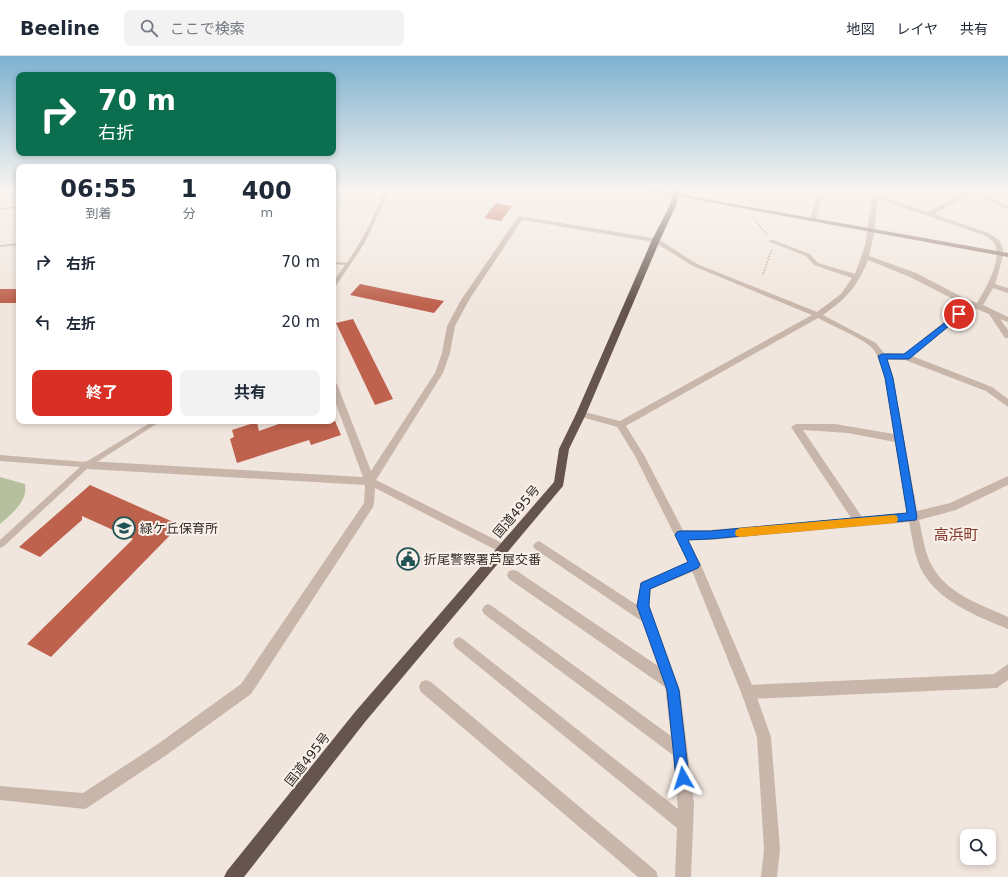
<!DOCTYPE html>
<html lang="ja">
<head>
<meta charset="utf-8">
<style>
  body { margin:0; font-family:"DejaVu Sans","Noto Sans JP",sans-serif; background:#f2f2f3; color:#1f2937; height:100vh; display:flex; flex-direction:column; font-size:15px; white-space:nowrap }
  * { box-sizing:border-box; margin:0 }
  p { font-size:13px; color:#747a83 }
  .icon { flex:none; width:22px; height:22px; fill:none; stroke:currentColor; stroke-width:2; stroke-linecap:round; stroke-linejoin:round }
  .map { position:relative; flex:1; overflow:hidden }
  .side { position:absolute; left:16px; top:108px; width:320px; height:260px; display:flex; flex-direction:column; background:#fff; border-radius:8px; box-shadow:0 2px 6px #0003 }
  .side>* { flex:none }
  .hud { position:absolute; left:16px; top:16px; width:320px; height:84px; border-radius:8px; box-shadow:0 2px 6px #0003; background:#0b6e4f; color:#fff; overflow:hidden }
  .fabs { position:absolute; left:960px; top:773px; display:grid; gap:8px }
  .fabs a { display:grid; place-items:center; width:36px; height:36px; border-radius:8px; background:#fff; box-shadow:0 2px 6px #0003; font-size:20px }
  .pin { position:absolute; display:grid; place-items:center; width:34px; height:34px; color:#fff; margin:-17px; border:2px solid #fff; border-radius:50%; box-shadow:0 1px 4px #0007 }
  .me { position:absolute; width:44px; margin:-22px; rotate:354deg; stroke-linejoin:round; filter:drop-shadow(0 0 3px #0008) }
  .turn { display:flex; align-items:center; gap:14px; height:84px; padding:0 16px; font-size:18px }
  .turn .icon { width:52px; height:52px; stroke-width:2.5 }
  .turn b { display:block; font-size:28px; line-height:34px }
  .eta { display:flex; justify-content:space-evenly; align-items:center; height:68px; text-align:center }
  .eta b { font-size:24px; font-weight:700; line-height:28px }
  .action { display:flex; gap:8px; margin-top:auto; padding:8px 16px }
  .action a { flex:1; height:46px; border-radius:8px; background:#d93025; color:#fff; font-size:16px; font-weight:700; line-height:46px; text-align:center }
  .action a+a { background:#f2f2f3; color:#1f2937 }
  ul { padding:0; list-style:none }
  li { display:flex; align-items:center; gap:12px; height:60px; padding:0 16px }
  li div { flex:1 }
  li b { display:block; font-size:15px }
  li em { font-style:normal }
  header { display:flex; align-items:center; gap:24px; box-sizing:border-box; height:56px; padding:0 20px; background:#fff; border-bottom:1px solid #e0e1e3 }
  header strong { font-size:19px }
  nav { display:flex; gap:22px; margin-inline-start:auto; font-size:14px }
  .search { width:280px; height:36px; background:#f2f2f3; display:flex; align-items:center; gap:10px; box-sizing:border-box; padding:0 14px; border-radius:8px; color:#747a83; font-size:15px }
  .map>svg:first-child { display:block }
  .green { fill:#b6bf9e }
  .building { fill:#be624e }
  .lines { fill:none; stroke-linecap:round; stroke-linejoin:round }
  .path { stroke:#b4a094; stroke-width:1.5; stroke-dasharray:1.5 1.5; stroke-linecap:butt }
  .service { fill:#c8b6aa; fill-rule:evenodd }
  .minor { fill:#c8b6aa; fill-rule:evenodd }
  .tertiary { fill:#c8b6aa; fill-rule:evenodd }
  .secondary { fill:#9c857c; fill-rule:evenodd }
  .trunk { fill:#66544e; fill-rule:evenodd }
  .route { fill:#1a73e8; stroke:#114b97 }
  .slow { fill:#f59e0b }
  .labels { text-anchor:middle; stroke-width:4; stroke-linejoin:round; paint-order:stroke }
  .street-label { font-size:13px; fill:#362c29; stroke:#f9f1ea }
  .poi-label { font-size:13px; fill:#362c29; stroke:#f9f1ea; text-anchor:start }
  .quarter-label { font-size:15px; fill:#803727; stroke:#f9f1ea }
</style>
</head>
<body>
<header>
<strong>Beeline</strong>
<div class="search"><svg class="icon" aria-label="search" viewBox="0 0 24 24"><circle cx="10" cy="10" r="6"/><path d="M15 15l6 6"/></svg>ここで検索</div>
<nav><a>地図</a><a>レイヤ</a><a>共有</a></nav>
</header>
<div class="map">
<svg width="1008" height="821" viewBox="0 0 1008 821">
  <rect width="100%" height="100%" fill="#f1e6de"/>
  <!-- green -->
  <path class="green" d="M0,421L25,428C28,446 12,457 0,468Z"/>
  <!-- building -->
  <g class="building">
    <polygon points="496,147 512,150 501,165 484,162"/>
    <polygon points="360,228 423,241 444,245 434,257 350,239"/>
    <rect x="0" y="233" width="19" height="14"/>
    <polygon points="353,263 393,343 375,349 336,267"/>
    <polygon points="287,365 335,365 341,379 311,389 309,384 237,407 230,383 234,381 232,374 257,366 259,375"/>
    <polygon points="90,429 180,469 51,601 27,588 133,483 82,460 82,464 40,501 19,491"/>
  </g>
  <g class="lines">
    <!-- path -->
    <g class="path">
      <polyline points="753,161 767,179"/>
      <polyline points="763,218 772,193"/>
    </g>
    <!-- service -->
    <g class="service">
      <path d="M385,133H389L382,151L364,188L335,231L333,232V226L345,209L333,208V206L347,207C363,183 375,159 385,133Z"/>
      <polygon points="19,150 19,152 0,154 0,152"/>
      <polygon points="19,187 19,189 0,191 0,189"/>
      <polygon points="153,365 161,365 89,411 3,491 0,492 0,484 80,411 0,405 0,399 86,406"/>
    </g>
    <!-- minor -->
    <g class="minor">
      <polygon points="691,133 788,133 785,135 691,137 675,142 672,140"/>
      <polygon points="818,133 824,133 816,164 813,166 810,164"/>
      <path d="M835,133H847L874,138L883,133H890L880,140L928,156L968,135L965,133L975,134L1008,150V154L973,137L934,158L988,177L999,184L1003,192V200L995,228L1008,232V237L993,232L983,249L1008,261V266L1000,263L1008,274V282H1005L989,258L964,248L962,260L912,300L992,331L1008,343V351L986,335L905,304L887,303L893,322L917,455L950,447L1008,420V429L956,454L919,464C922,477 925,497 931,508C946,538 980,548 1008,561V573C976,560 935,544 920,511C914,497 912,480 909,466L710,484H681L677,482L675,479L677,476L681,474H710L851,462L791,371L796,368H835L894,378C890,355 888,306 870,290C856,279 834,271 818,262L624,371L621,372L578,360L576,358L581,355L620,365L812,259L693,210L654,186L522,164L469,244L455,270L450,297L443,317L376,424L508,490L510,493L508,496L504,498L500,496L375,432L374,448L373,451L251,638L165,700L90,750L85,753L0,744V730L83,737L155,690L241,628L364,447L365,429L87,413L83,412L82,409L83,406L87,405L363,421L333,340V325L337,328L371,415L435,317L442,297L447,270L461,244L518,161L520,160L658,183L697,208L817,256L841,238L852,222L814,209L806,200L768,185L773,184L810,198L818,207L855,218L865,190L872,141ZM878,143L984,179C987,181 992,183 994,187C1004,201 985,234 977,247L964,242L916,217L869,200L874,178ZM868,204L910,221L957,245L955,257L904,298L884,297L876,287L823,259C847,242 857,231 868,204ZM803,374L848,377L895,386L907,457L862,461Z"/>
      <polygon points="539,485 637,549 641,526 695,504 699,505 701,509 699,513 651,533 649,550 680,634 694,748 691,821 675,821 677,772 455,591 453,587 455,583 459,581 463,583 678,753 673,699 484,558 482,554 484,550 488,548 492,550 671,680 665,631 509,523 507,519 509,515 513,514 517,515 658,610 643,566 535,493 533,490 535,487"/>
      <polygon points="1008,608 1008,624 997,632 748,643 743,641 741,636 743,631 748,629 994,618"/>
      <polygon points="426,624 431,626 656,815 658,821 638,821 421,636 419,631 421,626"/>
    </g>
    <!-- tertiary -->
    <polygon class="tertiary" points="621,366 624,367 644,399 701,509 755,636 771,681 780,793 777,821 761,821 764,793 757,681 741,636 690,510 635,400 616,369"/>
    <!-- secondary -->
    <polygon class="secondary" points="637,133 650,133 1008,197 1008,201"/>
    <!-- trunk -->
    <polygon class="trunk" points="673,133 679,133 677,147 660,184 586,358 569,393 563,430 365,666 244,821 224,821 227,815 355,656 554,426 559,393 576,358 652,184 671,147"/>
  </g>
  <!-- sky -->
  <linearGradient id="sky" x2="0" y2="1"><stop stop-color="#7db1d0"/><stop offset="0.54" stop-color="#f9f4f0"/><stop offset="1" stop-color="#f9f4f0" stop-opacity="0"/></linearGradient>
  <rect width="1008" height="248" fill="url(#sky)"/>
  <!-- route -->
  <polygon class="route" points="959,256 962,258 961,260 909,303 887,303 893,322 917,461 916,464 710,483 688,484 700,509 698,512 650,533 649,550 679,634 689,722 687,726 683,728 678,726 676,722 667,634 637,550 641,527 688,506 675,479 677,476 680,475 710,475 907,457 885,322 878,300 882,298 904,298"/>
  <!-- slow -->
  <polygon class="slow" points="894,459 897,460 898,463 897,466 894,467 740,481 736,480 735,477 736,474 740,472"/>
  <!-- icons -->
  <defs>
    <g id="school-ring" transform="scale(1.15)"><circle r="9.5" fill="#f9f1ea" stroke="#215555" stroke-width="1.5"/><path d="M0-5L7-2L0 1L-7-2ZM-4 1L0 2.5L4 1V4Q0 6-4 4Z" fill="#215555"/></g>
    <g id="civic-ring" transform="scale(1.15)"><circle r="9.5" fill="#f9f1ea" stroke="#215555" stroke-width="1.5"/><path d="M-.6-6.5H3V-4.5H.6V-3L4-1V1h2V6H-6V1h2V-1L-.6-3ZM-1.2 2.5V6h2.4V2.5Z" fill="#215555"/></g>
  </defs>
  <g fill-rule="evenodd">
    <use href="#school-ring" x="124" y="472"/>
    <use href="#civic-ring" x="408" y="503"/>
  </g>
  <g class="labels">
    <!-- street labels -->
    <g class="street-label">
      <text transform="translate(516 455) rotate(-50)" y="5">国道495号</text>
      <text transform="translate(307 703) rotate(-52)" y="5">国道495号</text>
    </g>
    <!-- poi labels -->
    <g class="poi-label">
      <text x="140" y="477">緑ケ丘保育所</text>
      <text x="424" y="508">折尾警察署芦屋交番</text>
    </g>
    <!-- quarter labels -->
    <g class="quarter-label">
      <text x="956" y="484">高浜町</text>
    </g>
  </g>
</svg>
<div class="fabs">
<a><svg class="icon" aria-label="search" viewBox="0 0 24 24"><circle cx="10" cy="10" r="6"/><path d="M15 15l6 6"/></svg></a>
</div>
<div class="pin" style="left:959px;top:258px;background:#d93025"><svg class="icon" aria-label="arrive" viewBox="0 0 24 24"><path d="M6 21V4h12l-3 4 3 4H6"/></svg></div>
<svg class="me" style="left:683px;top:722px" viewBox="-20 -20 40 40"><path d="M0-17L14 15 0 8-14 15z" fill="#1a73e8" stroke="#fff" stroke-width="4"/></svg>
<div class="hud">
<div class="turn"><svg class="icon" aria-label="right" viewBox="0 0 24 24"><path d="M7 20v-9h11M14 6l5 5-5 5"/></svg><div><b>70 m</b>右折</div></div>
</div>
<section class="side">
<div class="eta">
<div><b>06:55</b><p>到着</p></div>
<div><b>1</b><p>分</p></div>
<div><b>400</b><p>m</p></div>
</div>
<ul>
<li><svg class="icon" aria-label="right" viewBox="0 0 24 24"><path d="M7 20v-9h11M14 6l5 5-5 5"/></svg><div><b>右折</b></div><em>70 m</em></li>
<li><svg class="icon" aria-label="left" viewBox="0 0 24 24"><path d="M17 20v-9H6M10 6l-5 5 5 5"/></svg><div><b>左折</b></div><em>20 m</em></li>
</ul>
<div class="action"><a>終了</a><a>共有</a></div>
</section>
</div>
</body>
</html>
